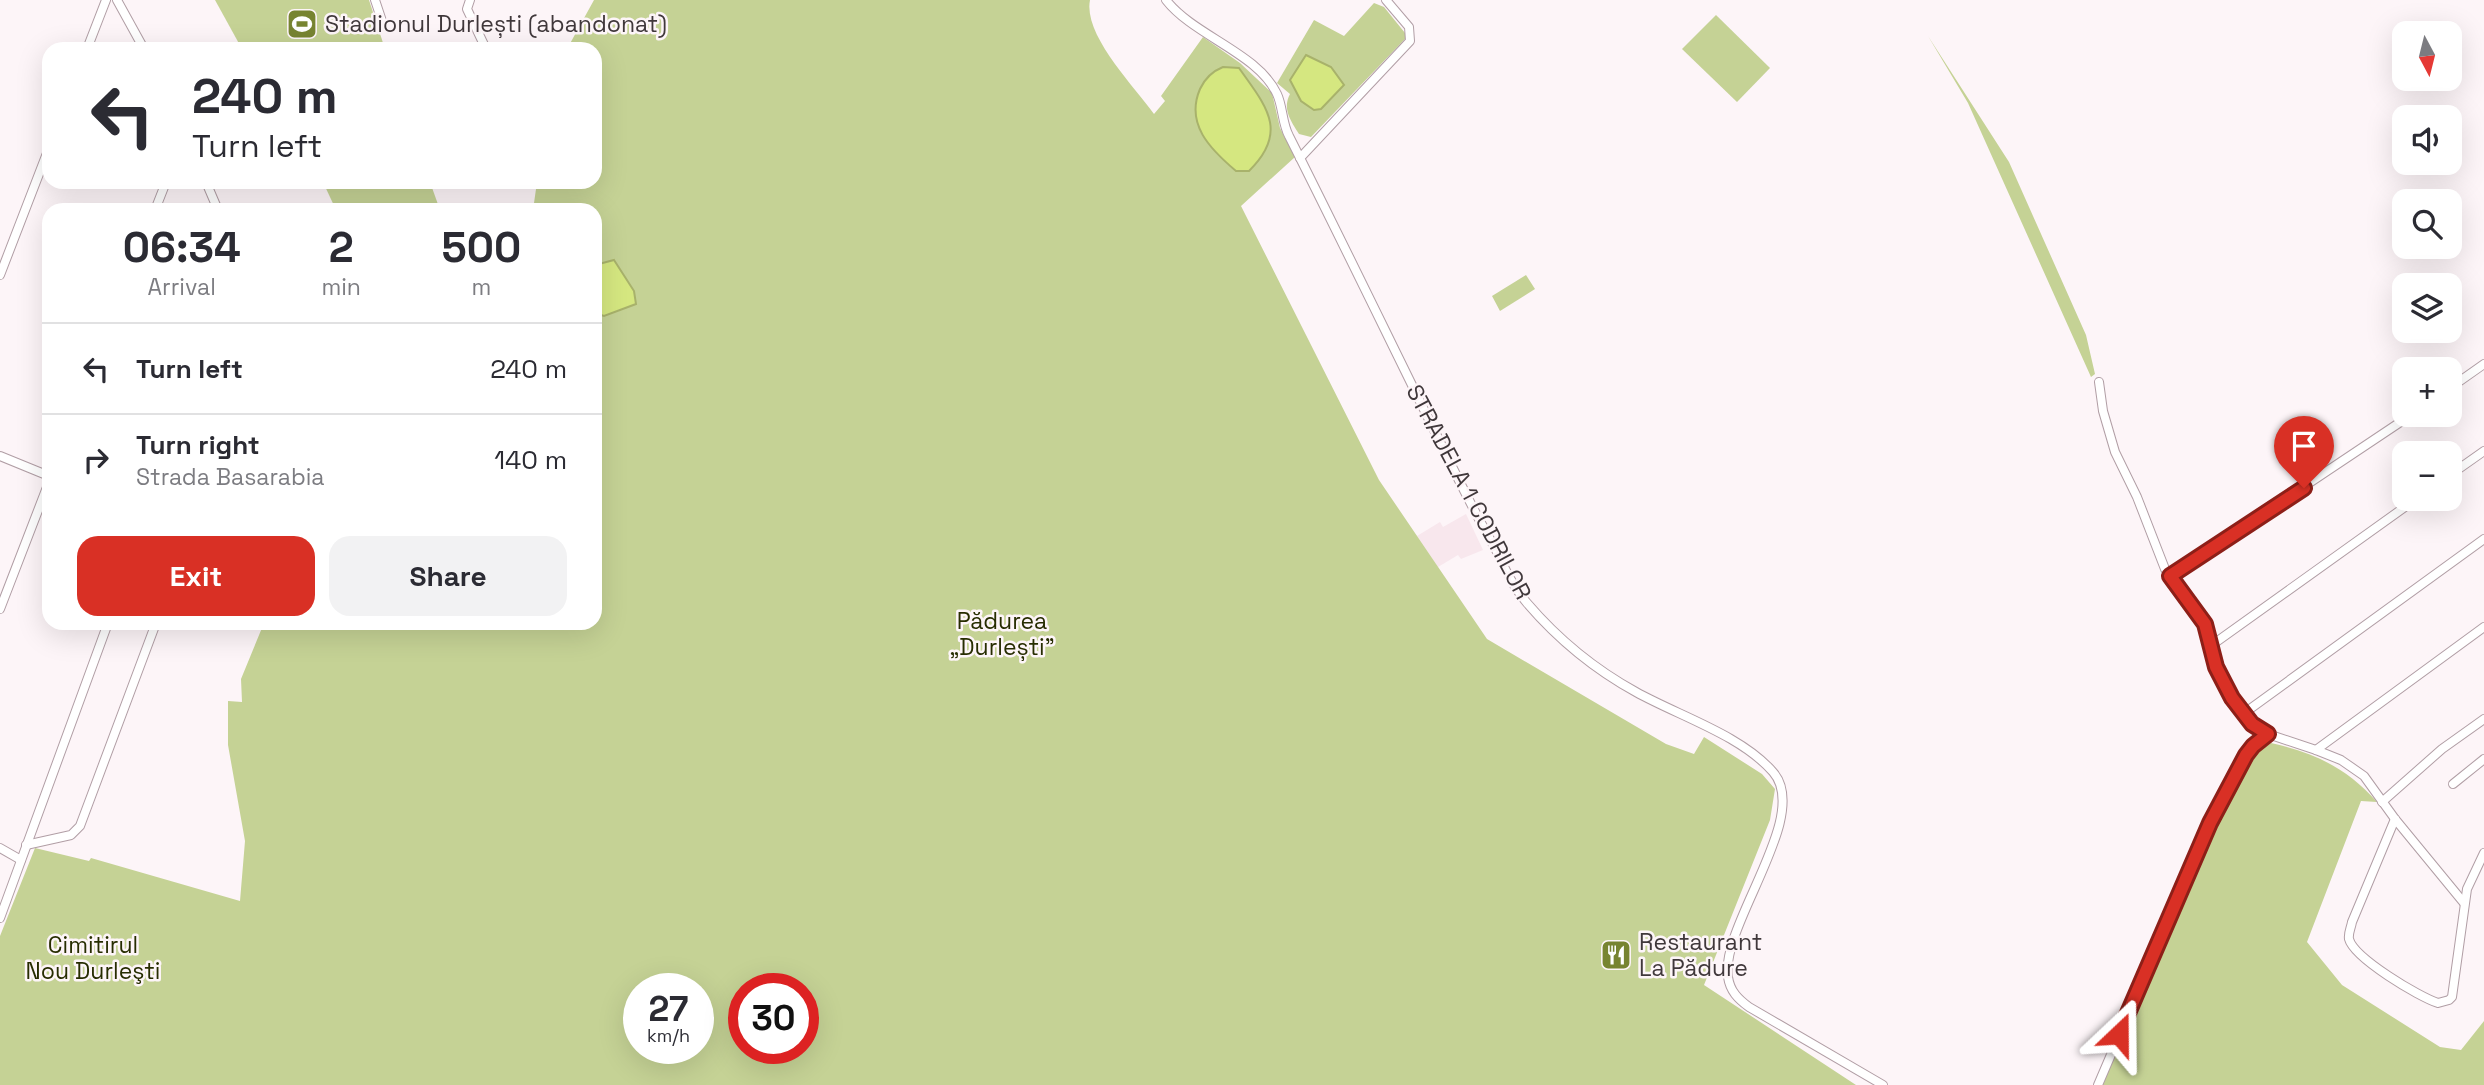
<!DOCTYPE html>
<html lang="en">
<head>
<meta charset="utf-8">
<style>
  body { margin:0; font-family:"Space Grotesk",sans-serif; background:#f2f2f3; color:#2b2b33; height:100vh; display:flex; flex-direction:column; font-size:26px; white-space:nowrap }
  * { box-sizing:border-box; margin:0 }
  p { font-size:23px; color:#7c7c81 }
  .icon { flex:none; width:38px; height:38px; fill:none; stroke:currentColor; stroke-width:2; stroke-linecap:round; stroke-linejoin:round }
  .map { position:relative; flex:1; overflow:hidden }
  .panel { position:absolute; left:42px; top:203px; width:560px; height:427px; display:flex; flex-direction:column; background:#fff; border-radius:21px; box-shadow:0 7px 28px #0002 }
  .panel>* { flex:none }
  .hud { position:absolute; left:42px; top:42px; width:560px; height:147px; border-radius:21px; box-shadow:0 7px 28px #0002; background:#fff; color:#2b2b33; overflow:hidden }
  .needle { width:46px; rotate:173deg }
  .fabs { position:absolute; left:2392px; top:21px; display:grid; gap:14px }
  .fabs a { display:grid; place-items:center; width:70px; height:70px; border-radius:14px; background:#fff; box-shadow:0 7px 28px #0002; font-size:35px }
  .speed { position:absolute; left:623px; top:973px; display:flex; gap:14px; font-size:35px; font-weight:700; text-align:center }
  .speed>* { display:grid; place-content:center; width:91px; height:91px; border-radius:50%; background:#fff; box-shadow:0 7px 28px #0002; line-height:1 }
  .speed small { font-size:18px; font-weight:400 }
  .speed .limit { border:10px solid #d22; background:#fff; color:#111 }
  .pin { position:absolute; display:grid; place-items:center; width:60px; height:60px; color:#fff; margin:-72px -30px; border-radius:50% 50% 50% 0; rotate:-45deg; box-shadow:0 0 7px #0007 }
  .pin .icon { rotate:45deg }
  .me { position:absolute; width:77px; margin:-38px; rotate:23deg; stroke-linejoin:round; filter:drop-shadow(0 0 5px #0008) }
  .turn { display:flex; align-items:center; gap:24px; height:147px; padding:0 35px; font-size:32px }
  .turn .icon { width:91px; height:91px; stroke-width:2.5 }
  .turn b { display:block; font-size:49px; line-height:60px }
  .eta { display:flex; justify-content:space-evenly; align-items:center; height:119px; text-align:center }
  .eta b { font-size:42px; font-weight:800; line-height:49px }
  .primary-button { display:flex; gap:14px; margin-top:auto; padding:14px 35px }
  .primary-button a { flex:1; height:80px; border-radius:21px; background:#d93025; color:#fff; font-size:28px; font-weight:800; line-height:80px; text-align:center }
  .primary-button a+a { background:#f2f2f3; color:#2b2b33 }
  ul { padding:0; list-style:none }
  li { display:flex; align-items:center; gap:21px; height:91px; padding:0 35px; border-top:2px solid #e1e1e2 }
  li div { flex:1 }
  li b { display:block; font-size:26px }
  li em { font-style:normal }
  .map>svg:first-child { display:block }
  .built { fill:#f8e7ed }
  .green { fill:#c5d295; fill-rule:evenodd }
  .water { fill:#d5e780; stroke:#a8b26b; stroke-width:2 }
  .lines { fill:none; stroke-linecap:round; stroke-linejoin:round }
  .street-casing { stroke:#b19ea5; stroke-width:10 }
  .street { stroke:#fff; stroke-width:8 }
  .route-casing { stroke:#8d1f18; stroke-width:18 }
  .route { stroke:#d93025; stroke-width:12 }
  .labels { text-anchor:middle; stroke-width:5; stroke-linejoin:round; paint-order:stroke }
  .poi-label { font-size:23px; fill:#40383b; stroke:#fdf5f8; text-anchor:start }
  .street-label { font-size:23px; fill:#40383b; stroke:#fdf5f8 }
  .park-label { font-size:23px; fill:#272d01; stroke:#fdf5f8 }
</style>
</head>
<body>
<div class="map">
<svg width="2484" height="1085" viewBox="0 0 2484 1085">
  <rect width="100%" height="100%" fill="#fdf5f8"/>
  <!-- built -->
  <polygon class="built" points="1466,514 1483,550 1461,559 1458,555 1438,567 1417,536 1440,522 1443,527"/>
  <!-- green -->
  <g class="green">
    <polygon points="215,0 369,0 385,49 242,49"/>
    <path d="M594,0H1090C1083,35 1134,86 1154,114L1165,101L1161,96L1203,37L1240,63L1272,93L1280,128L1295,157L1241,206L1379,480L1487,639L1666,744L1694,754L1704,737L1762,774L1775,789L1770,820L1704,985L1856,1085H0V936L35,848L89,861L91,858L240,901L245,841L228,745V701L242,702L241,679L264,623H595V210H533L537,182H595V49H567ZM639,989H698V1048H639ZM744,989H803V1048H744Z"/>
    <path d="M1374,3L1384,7L1405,33V39L1311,137L1299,134C1291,121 1282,109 1290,94L1277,83L1314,20L1344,36Z"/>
    <polygon points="1716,15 1770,68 1737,102 1682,49"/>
    <polygon points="1928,36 2009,162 2086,335 2095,374 2091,377 1968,103"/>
    <polygon points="323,182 430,182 440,210 336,210"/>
    <polygon points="1526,275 1535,289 1500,311 1492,296"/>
    <path d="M2271,743C2315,753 2347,768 2377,802L2361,801L2307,942L2342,985L2440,1047L2461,1050L2484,1021V1085H2102L2217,815L2251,757Z"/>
  </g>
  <!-- water -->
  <g class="water">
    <polygon points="1306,55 1331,67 1344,85 1321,109 1314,110 1301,101 1290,80"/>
    <path d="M1223,67L1239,68C1265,105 1290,131 1249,171H1236C1210,149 1185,124 1200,89C1205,78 1213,71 1223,67Z"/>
    <polygon points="614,260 634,291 636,304 604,316 595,313 595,265"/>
  </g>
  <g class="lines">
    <!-- street casing -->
    <g class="street-casing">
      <g id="street">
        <polyline points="117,0 144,49"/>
        <polyline points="375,0 383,24"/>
        <polyline points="470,0 467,9 486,49"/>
        <path d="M1166,0C1194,36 1258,53 1277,94C1283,107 1282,123 1289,136C1341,239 1391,343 1442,446C1459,481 1476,515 1495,548C1504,567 1513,587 1527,603C1557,638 1596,670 1636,692C1679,716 1741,735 1773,772C1812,816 1720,925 1728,977C1730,991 1738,999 1749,1007L1883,1085"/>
        <polyline points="87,49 106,0"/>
        <polyline points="1300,158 1410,41 1409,27 1386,0"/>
        <polyline points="206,182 218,210"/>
        <polyline points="155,210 166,182"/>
        <polyline points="0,275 49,148"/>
        <polyline points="2099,382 2103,411 2115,452 2137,497 2165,569 2205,624 2216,667 2233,698 2252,724 2268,734"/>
        <polyline points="2450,388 2484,364"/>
        <polyline points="0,456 49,476"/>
        <polyline points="2450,475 2484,451"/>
        <polyline points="2170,576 2411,415"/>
        <polyline points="0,609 49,482"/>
        <polyline points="2212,645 2416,499"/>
        <polyline points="2243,714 2484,539"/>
        <polyline points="2316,750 2484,627"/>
        <polyline points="2453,784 2484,759"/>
        <polyline points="2382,802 2442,749 2484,719"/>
        <path d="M2395,819L2352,922C2351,928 2348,933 2349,939C2354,958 2419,997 2438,1003L2449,1000L2452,997L2467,889L2484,853"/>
        <polyline points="26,845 71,835 80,826 156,623"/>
        <polyline points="0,848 21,860"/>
        <polyline points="0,918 108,623"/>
        <polyline points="2098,1085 2210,823 2246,755 2253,746 2268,734 2316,750 2341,760 2364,776 2395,819 2464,903"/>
      </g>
    </g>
    <!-- street -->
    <use href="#street" class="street"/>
  </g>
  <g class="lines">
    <!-- route casing -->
    <g class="route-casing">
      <polyline id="route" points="2119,1034 2210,823 2246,755 2253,746 2268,734 2252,724 2232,698 2216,667 2205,624 2170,576 2304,488"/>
    </g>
    <!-- route -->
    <use href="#route" class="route"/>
  </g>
  <!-- icons -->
  <defs>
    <g id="stadium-square" transform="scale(1.575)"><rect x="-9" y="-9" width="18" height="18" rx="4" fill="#778431" stroke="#fdf5f8"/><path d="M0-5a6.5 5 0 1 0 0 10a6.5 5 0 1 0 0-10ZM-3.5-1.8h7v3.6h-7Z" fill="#fff"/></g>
    <g id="restaurant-square" transform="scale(1.575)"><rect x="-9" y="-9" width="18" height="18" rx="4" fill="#778431" stroke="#fdf5f8"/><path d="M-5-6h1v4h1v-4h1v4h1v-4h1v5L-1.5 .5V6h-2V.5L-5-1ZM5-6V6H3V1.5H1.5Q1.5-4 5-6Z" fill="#fff"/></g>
  </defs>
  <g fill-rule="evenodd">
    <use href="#stadium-square" x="302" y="24"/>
    <use href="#restaurant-square" x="1616" y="955"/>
  </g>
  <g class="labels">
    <!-- poi labels -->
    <g class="poi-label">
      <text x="325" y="32">Stadionul Durlești (abandonat)</text>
      <text x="1639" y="950">Restaurant<tspan x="1639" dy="26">La Pădure</tspan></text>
    </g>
    <!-- street labels -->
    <g class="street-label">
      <text transform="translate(1469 492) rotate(62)" y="8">STRADELA 1 CODRILOR</text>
    </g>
    <!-- park labels -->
    <g class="park-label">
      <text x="1002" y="629">Pădurea<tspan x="1002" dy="26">„Durlești”</tspan></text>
      <text x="93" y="953">Cimitirul<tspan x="93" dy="26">Nou Durleşti</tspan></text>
    </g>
  </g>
</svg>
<div class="fabs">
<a><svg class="needle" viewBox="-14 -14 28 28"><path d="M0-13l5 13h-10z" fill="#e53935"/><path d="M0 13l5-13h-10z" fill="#7c7c81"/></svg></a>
<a><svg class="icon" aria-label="sound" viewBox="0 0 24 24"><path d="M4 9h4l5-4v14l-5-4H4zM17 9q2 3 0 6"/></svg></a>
<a><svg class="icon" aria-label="search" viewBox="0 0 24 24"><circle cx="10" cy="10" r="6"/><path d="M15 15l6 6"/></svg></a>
<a><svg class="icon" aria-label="layers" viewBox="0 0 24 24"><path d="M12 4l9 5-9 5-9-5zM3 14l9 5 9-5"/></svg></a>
<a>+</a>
<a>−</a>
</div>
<div class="speed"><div>27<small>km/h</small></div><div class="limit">30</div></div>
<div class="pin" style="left:2304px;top:488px;background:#d93025"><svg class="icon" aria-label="arrive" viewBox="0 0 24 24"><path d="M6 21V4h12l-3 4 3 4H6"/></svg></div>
<svg class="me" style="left:2119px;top:1034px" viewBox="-20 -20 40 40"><path d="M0-17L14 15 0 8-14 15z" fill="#d93025" stroke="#fff" stroke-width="4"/></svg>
<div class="hud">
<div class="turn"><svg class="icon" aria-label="left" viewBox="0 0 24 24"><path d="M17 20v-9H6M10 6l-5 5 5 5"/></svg><div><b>240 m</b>Turn left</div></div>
</div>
<section class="panel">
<div class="eta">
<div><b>06:34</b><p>Arrival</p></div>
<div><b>2</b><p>min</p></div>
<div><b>500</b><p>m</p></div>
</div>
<ul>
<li><svg class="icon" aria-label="left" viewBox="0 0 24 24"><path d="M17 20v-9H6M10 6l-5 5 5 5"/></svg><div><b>Turn left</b></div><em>240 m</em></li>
<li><svg class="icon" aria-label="right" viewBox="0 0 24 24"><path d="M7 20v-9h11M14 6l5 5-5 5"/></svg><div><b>Turn right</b><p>Strada Basarabia</p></div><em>140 m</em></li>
</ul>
<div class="primary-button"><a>Exit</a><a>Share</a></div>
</section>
</div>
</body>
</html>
